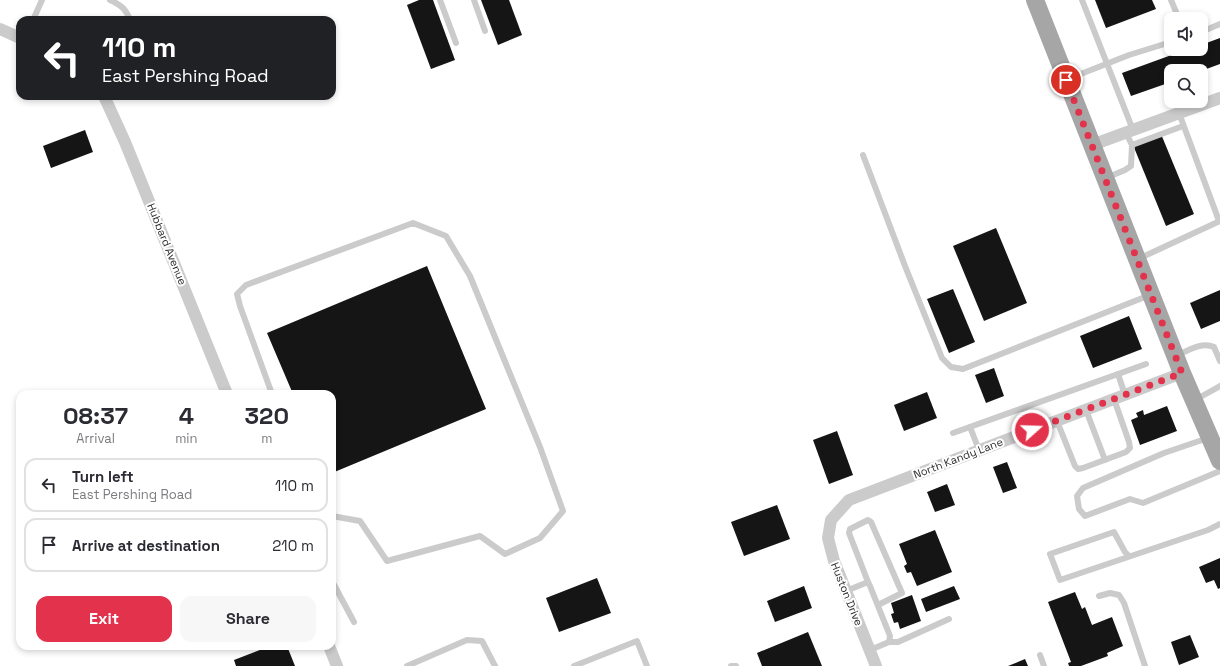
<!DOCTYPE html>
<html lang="en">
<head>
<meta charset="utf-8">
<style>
  body { margin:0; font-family:"Space Grotesk",sans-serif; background:#f7f7f7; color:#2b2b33; height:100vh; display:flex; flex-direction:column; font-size:15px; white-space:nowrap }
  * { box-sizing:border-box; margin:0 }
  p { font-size:13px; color:#7c7c81 }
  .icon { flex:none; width:22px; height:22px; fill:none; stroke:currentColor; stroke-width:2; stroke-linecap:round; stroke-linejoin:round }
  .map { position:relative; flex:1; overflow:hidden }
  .side { position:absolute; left:16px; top:390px; width:320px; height:260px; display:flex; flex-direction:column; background:#fff; border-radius:12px; box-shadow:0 2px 6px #0003 }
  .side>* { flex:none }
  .banner { position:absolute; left:16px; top:16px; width:320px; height:84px; border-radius:12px; box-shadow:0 2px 6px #0003; background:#202124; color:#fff; overflow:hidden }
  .fabs { position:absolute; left:1164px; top:12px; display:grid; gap:8px }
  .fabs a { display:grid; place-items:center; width:44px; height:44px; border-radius:8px; background:#fff; box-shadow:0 2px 6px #0003; font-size:20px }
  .pin { position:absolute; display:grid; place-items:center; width:34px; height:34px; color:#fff; margin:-17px; border:2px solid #fff; border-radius:50%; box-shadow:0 1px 4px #0007 }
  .me { position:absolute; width:44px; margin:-22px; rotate:70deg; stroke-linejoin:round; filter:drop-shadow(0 0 3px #0008) }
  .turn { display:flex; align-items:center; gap:14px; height:84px; padding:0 20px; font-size:18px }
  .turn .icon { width:52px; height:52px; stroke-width:2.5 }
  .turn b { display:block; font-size:28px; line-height:34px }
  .eta { display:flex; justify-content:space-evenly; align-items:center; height:68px; text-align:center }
  .eta b { font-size:24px; font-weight:700; line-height:28px }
  .button { display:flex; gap:8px; margin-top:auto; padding:8px 20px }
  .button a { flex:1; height:46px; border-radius:12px; background:#e2324c; color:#fff; font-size:16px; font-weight:700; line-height:46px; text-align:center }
  .button a+a { background:#f7f7f7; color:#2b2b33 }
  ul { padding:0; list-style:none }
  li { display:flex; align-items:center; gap:12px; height:54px; margin:0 8px 6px; padding:0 12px; border:2px solid #e1e1e2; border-radius:12px }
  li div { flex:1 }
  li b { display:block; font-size:15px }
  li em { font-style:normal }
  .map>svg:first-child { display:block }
  .building { fill:#151515 }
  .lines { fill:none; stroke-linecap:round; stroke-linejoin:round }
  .lane { stroke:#cbcbcb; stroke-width:6 }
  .street { stroke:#cbcbcb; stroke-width:12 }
  .primary { stroke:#a6a6a6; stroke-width:18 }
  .route { stroke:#e2324c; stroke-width:7; stroke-dasharray:0 12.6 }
  .labels { text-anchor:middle; stroke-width:4; stroke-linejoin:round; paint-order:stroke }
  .street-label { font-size:11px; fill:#2e2e2e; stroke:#fff }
</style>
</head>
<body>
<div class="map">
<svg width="1220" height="666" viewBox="0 0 1220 666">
  <rect width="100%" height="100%" fill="#fff"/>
  <!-- building -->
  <g class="building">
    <polygon points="419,0 433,0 455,60 431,69 407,5"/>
    <polygon points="481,0 509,0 522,35 498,45"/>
    <polygon points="1095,0 1152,0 1156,9 1106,28"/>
    <polygon points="1220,38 1220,64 1201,71 1171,71 1171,82 1131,96 1122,73 1188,49 1201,49 1201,45"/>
    <polygon points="85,130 93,152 51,168 43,146"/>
    <polygon points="1161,134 1194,214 1166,226 1133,145"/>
    <polygon points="996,228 1027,303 984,321 953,246"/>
    <polygon points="427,266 486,409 332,473 332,394 293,394 267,333"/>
    <polygon points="953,289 975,342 949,353 927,299"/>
    <polygon points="1220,290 1220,321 1201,329 1190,303"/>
    <polygon points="1129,316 1142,349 1093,368 1080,336"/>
    <polygon points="994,368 1004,396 986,403 975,375"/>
    <polygon points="927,392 937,418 904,431 894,405"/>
    <polygon points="1167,406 1177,431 1140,445 1131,420 1138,417 1136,413 1143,410 1144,415"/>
    <polygon points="837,431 853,475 829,484 813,440"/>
    <polygon points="1007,462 1017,488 1003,493 993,467"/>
    <polygon points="947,484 955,505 935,512 927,492"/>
    <polygon points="777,505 790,539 744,556 731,522"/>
    <polygon points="935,530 952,572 917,586 911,572 907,573 904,566 907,564 899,544"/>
    <polygon points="1220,558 1220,588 1218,589 1214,580 1206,583 1199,567"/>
    <polygon points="597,578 611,613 559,632 546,598"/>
    <polygon points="804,586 812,608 775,622 767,601"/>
    <polygon points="954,586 960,599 926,612 921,599"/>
    <polygon points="1075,592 1082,609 1085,607 1092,625 1112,617 1123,646 1107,653 1108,656 1081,666 1069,666 1068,663 1071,662 1048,602"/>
    <polygon points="912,595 921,621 900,629 898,622 894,623 891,614 894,613 891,603"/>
    <polygon points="808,632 822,666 762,666 757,653"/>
    <polygon points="1190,635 1199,657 1179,665 1171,642"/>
    <polygon points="270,646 287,646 295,666 236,666 234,660"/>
    <polygon points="1025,659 1028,666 1008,666"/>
  </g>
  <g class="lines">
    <!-- lane -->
    <g class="lane">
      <path d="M110,0C121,5 126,9 130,20"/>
      <polyline points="440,0 456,43"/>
      <polyline points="474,0 485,31"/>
      <polyline points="1082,0 1133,130"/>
      <polyline points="1171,0 1179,19"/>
      <polyline points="33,20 42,0"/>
      <polyline points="1201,32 1220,24"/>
      <polyline points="1068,79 1129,55 1171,42"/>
      <polyline points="1179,113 1219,221"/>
      <polyline points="1132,145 1183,126"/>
      <polyline points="863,155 905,266 942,358 951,367 963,369 1150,295"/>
      <polyline points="1106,178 1125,170 1131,166 1132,145 1126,133"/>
      <polyline points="1138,259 1220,221"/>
      <path d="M1176,356C1187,351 1202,341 1214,347L1220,361"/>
      <polyline points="1118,374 1125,395"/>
      <polyline points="272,394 240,306 237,294 246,285 413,223 446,236 470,276 540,447 563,511 540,538 505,554 480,536 387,561 360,521 332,516"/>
      <polyline points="1195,400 1220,386"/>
      <polyline points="1024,408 1032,430"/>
      <polyline points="1086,410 1105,460"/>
      <polyline points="1057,421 1075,466 1078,469 1083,468 1126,452 1130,448 1129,442 1114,399"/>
      <polyline points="970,427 979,450"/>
      <polyline points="953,433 1146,364"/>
      <polyline points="1208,438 1164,453 1083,488 1077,496 1079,509 1085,516 1130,499 1143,503 1220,471"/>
      <polyline points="1129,556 1125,552 1114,532 1050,554 1060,580 1208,530 1220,524"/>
      <polyline points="332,581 354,622"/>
      <polyline points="868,582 849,533 850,529 868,520 871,522 902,593 878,605"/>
      <polyline points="846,591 868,582 870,586 890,636 889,642 870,650"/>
      <polyline points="1099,596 1110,593 1119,595 1124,603 1145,666"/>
      <polyline points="889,642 898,642 949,619"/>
      <polyline points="1040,655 1044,666"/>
      <polyline points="407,666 467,640 482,641 495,666"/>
      <polyline points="574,666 637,641 647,666"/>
      <polyline points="731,666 736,666"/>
    </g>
    <!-- street -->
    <g class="street">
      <polyline points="0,29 20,38"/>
      <polyline points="104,96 125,142 227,394"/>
      <polyline points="1092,145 1220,98"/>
      <polyline points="329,646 337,666"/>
      <polyline points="876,666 834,561 828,538 831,520 849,500 1182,373"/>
    </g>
    <!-- primary -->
    <polyline class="primary" points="1035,0 1182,373 1220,461"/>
  </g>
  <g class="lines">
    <!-- route -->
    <polyline class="route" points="1032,430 1182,373 1066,80"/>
  </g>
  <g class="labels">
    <!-- street labels -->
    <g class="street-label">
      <text transform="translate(167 244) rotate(68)" y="4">Hubbard Avenue</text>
      <text transform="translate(958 458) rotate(-21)" y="4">North Kandy Lane</text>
      <text transform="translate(847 594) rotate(68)" y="4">Huston Drive</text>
    </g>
  </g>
</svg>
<div class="fabs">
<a><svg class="icon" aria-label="sound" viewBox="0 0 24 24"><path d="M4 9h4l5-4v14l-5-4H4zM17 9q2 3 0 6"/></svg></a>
<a><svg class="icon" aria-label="search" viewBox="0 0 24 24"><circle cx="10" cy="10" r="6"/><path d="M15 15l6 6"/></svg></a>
</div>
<div class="pin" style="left:1066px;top:80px;background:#d93025"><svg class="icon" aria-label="arrive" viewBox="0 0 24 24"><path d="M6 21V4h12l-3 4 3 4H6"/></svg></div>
<svg class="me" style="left:1032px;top:430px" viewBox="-20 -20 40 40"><circle r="17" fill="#e2324c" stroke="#fff" stroke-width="3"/><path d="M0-11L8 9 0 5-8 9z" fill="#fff"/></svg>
<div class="banner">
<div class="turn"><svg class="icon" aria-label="left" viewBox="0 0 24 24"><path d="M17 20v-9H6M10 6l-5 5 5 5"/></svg><div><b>110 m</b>East Pershing Road</div></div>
</div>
<section class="side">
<div class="eta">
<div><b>08:37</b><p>Arrival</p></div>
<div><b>4</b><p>min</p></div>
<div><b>320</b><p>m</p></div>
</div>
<ul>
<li><svg class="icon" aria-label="left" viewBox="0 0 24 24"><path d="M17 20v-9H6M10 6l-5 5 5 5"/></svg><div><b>Turn left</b><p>East Pershing Road</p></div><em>110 m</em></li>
<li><svg class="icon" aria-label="arrive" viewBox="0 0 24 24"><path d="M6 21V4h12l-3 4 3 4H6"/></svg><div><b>Arrive at destination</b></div><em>210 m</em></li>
</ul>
<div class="button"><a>Exit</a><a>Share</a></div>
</section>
</div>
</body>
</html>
